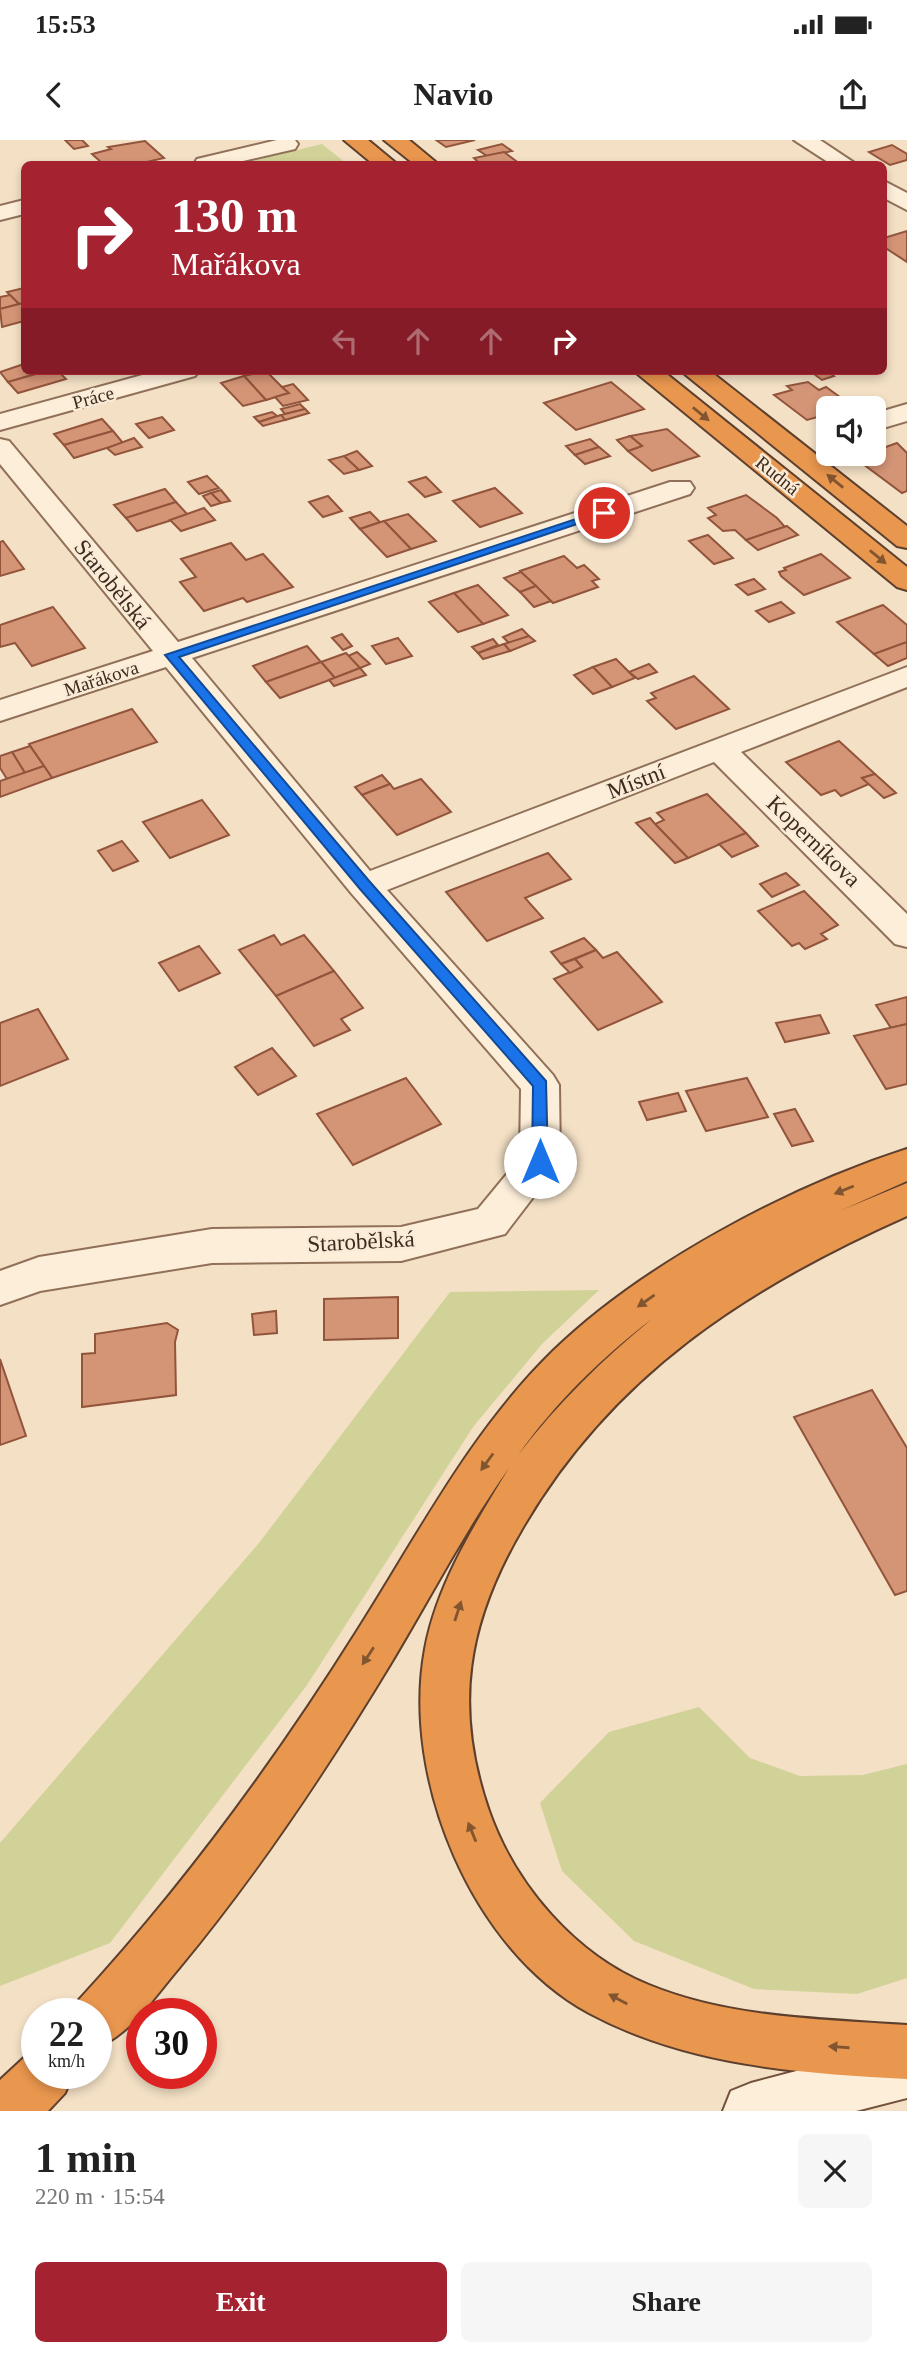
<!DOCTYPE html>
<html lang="en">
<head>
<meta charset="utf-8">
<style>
  body { margin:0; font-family:"Times New Roman",serif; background:#f6f6f6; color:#222; height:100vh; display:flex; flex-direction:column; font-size:26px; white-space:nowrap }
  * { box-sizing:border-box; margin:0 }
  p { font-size:23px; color:#767676 }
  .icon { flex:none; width:38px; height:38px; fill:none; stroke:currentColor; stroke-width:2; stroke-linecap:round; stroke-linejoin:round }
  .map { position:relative; height:1971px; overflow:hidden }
  .sheet { display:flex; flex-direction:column; background:#fff; flex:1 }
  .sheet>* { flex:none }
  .hud { position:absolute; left:21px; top:21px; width:866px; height:214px; border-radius:10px; box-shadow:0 4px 10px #0003; background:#a52230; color:#fff; overflow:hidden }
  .fabs { position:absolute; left:816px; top:256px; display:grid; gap:14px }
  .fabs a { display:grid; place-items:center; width:70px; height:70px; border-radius:10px; background:#fff; box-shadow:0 4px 10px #0003; font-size:35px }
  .speed { position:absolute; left:21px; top:1858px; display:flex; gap:14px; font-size:35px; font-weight:700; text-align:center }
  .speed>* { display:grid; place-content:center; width:91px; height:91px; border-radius:50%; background:#fff; box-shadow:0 4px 10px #0003; line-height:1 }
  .speed small { font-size:18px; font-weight:400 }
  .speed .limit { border:10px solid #d22; background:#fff; color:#111 }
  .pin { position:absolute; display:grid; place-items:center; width:60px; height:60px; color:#fff; margin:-30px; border:4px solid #fff; border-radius:50%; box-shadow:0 2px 7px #0007 }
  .me { position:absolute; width:77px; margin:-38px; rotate:0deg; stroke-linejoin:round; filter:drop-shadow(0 0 5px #0008) }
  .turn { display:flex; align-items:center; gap:24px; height:147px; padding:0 35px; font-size:32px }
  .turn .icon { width:91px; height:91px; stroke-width:2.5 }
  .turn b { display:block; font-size:49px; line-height:60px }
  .lanes { display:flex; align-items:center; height:66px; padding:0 35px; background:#0003; justify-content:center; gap:35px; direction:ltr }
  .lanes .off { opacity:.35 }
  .round { display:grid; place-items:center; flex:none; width:74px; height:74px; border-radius:10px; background:#f6f6f6 }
  .overview { display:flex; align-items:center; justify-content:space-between; height:119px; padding:0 35px }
  h1 { font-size:42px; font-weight:800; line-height:52px }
  .primary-button { display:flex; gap:14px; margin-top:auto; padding:14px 35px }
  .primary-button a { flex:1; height:80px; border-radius:10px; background:#a52230; color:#fff; font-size:28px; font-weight:800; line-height:80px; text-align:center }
  .primary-button a+a { background:#f6f6f6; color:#222 }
  .status { display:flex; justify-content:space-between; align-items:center; height:49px; padding:0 35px; background:#fff; direction:ltr }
  .status svg { height:19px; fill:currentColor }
  header { display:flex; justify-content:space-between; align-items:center; height:91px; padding:0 35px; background:#fff; font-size:32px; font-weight:800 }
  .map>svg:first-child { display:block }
  .green { fill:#d1d297 }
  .building { fill:#d49577; stroke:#92553c; stroke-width:2 }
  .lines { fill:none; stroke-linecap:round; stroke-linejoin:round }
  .street-casing { stroke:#907058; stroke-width:4 }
  .secondary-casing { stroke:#72513b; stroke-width:4 }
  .highway-casing { stroke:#5d3f2d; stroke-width:4 }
  .street { fill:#fceed9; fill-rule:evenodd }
  .secondary { fill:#fceed9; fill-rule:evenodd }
  .highway { fill:#e9964e; fill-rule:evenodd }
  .oneway { fill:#825531 }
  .route { fill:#1a73e8; stroke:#114b97; stroke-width:2 }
  .labels { text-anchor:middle; stroke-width:5; stroke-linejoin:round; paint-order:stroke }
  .far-street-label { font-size:19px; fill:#3e2a1e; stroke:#f9ebd5 }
  .street-label { font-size:23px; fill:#3e2a1e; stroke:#f9ebd5 }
</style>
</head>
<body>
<div class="status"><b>15:53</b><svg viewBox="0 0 49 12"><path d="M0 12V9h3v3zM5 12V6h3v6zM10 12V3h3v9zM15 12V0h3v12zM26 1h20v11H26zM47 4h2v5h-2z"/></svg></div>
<header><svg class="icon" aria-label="back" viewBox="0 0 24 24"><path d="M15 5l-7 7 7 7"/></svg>Navio<svg class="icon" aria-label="share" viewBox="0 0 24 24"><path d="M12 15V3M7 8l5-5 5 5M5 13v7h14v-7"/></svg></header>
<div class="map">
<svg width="907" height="1971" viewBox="0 0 907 1971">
  <rect width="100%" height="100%" fill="#f3e0c5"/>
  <!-- green -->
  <g class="green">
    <polygon points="322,4 347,24 239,24"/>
    <polygon points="599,1150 542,1204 473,1287 307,1545 110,1803 0,1846 0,1703 259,1403 450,1152"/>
    <polygon points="699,1567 750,1618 800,1636 863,1635 907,1624 907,1838 857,1854 754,1849 634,1801 562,1731 540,1663 609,1592"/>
  </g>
  <!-- building -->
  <g class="building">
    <polygon points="65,0 82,0 88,6 74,9"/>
    <polygon points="436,0 475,0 446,7"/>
    <polygon points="145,1 164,18 138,24 103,24 92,14 111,9 108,7"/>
    <polygon points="502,4 512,11 487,16 478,10"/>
    <polygon points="892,5 907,14 907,20 890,25 869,12"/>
    <polygon points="504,12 520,24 480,24 474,18"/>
    <polygon points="907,91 907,122 884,107 884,98"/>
    <polygon points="24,148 24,163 19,164 7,152"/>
    <polygon points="10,155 19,164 0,169 0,157"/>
    <polygon points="23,163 24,181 2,187 0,169"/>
    <polygon points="24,224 24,231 46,231 8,242 0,232"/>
    <polygon points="46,231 58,231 66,239 18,253 8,242"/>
    <polygon points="266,231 282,247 289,253 266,260 244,236"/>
    <polygon points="810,231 828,231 834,236 822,240"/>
    <polygon points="244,236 266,260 243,266 221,243"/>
    <polygon points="611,242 644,269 576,290 544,263"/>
    <polygon points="808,242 819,250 826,247 852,266 828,268 828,274 807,280 774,255 792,250 787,246"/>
    <polygon points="293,244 308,260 283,266 275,257 289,253 282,247"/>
    <polygon points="300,264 305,269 285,274 281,269"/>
    <polygon points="305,269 309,273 285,280 281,275"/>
    <polygon points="272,272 277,276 259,282 254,277"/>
    <polygon points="281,275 285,280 263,286 259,282"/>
    <polygon points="162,277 174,290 149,298 136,284"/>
    <polygon points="102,279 113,291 64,305 54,294"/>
    <polygon points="667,289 699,316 652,331 628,311 642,306 630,296"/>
    <polygon points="113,291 123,303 74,318 64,305"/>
    <polygon points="630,296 642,306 628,311 617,300"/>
    <polygon points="134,298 142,307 115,315 107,308"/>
    <polygon points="590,299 599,307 575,315 566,306"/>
    <polygon points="897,303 907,313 907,351 902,353 855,318"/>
    <polygon points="599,307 610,316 585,324 575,315"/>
    <polygon points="357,311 372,326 359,330 344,316"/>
    <polygon points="344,316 359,330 344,334 329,320"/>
    <polygon points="207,336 219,348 199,354 188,342"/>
    <polygon points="426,337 441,352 425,357 409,342"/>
    <polygon points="495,348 522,373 480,387 453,361"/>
    <polygon points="165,349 176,362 126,378 114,365"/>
    <polygon points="221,350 230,361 221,363 211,353"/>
    <polygon points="211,353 221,363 211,366 203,356"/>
    <polygon points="746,355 777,378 785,387 746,400 735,390 723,391 708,378 716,375 708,368"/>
    <polygon points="328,356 342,371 323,377 309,362"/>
    <polygon points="176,362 188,375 137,391 126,378"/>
    <polygon points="204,368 215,380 181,391 170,380"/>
    <polygon points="370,372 380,382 360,389 350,378"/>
    <polygon points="408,374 436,401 411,409 384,381"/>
    <polygon points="384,381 411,409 387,417 360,389"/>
    <polygon points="787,386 798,395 758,410 746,400"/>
    <polygon points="708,395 733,418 714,424 689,401"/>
    <polygon points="3,401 24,429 0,436 0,402"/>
    <polygon points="231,403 246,420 263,414 293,447 247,462 243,458 204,471 180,442 196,437 181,419"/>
    <polygon points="821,414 850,438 804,455 781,436 779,432 786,430 784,428"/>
    <polygon points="564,416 577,428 584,425 599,439 592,441 598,447 553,463 520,431"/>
    <polygon points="521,432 536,446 520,452 504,438"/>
    <polygon points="754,439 765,449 748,455 736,445"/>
    <polygon points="478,445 508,475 483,484 454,453"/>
    <polygon points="536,446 551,461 534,467 520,452"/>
    <polygon points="454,453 483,484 458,492 429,462"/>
    <polygon points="781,462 794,473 769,482 756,471"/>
    <polygon points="883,465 907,485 907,502 874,514 837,482"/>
    <polygon points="53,467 85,508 32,526 15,503 0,507 0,485"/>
    <polygon points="522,489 529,496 509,503 503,497"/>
    <polygon points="342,494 352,506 343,510 332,498"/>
    <polygon points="529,496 535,501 510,511 504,504"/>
    <polygon points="398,498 412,516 386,524 372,506"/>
    <polygon points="493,499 498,505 478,513 472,507"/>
    <polygon points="907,502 907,518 888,526 874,514"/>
    <polygon points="504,504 510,511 483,519 478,513"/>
    <polygon points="307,506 321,522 266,542 253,526"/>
    <polygon points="357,512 370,524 360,528 348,516"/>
    <polygon points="346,513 360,528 335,538 321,522"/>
    <polygon points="616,519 635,538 612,547 593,527"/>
    <polygon points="321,522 335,538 280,558 266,542"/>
    <polygon points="649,524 657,532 638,539 629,532"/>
    <polygon points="593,527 612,547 593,554 574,535"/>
    <polygon points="360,528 366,535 334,546 329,540"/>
    <polygon points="694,536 729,569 676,589 647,561 656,558 651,553"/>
    <polygon points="132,569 157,602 52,638 29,604"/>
    <polygon points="839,601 875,634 862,638 869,644 841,656 835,650 821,655 786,622"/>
    <polygon points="30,606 44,626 25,633 12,612"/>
    <polygon points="12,612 25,633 7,639 0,628 0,616"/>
    <polygon points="44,626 52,638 0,657 0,641"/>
    <polygon points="875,634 896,653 884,658 862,638"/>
    <polygon points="382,635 390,644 362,655 355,647"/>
    <polygon points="421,639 451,672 397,695 362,655 390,644 394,649"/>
    <polygon points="707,654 746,693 688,718 655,684 664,680 657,673"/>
    <polygon points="202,660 229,695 170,718 143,682"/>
    <polygon points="650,678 655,684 688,718 675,723 636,683"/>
    <polygon points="746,693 758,706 732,717 719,704"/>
    <polygon points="122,701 138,721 113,731 98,711"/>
    <polygon points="548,713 571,739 525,758 543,778 487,801 446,752"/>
    <polygon points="786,733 799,745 772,757 760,744"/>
    <polygon points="804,751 838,785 821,794 827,799 805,809 799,803 792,806 758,771"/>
    <polygon points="274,795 281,805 304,795 334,831 276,856 239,810"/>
    <polygon points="584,798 596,810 561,824 551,812"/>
    <polygon points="199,806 220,833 179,851 159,823"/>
    <polygon points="596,810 603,818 617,812 662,862 598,890 554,839 582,827 575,819"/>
    <polygon points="575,819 582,827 570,833 561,824"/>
    <polygon points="334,831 363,868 341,879 350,890 314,906 276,856"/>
    <polygon points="907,857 907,884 891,888 876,865"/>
    <polygon points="38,869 68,919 0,946 0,883"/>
    <polygon points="820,875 829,893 785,902 776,883"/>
    <polygon points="907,884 907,944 886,949 854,896"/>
    <polygon points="272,908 296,936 258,955 235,927"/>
    <polygon points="406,938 441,984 353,1025 317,974"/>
    <polygon points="747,938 768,977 706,991 686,951"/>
    <polygon points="678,953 686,971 647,980 639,962"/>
    <polygon points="795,969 813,1001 792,1006 774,974"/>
    <polygon points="398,1157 398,1198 324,1200 324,1159"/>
    <polygon points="276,1171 277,1193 254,1195 252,1174"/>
    <polygon points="167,1183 178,1190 175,1202 176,1255 82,1267 82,1214 95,1213 95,1194"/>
    <polygon points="0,1219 26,1296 0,1305"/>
    <polygon points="872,1250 907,1308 907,1451 895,1455 794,1277"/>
  </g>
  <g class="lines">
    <!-- street casing -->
    <g class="street-casing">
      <g id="street">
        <polygon points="277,0 295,0 298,4 295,9 230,24 194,24 197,19"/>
        <polygon points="794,0 820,0 856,24 831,24"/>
        <polygon points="884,41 907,53 907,70 884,58"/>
        <polygon points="24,60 24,74 0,80 0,66"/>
        <polygon points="157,231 199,231 195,236 0,290 0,274"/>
        <polygon points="907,264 907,281 873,291 873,274"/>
        <polygon points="0,299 9,301 178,502 670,342 690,342 694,348 690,354 192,518 370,731 907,527 907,547 741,612 907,774 907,807 895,804 714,622 387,750 553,935 559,945 560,1022 505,1094 401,1121 212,1123 40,1151 0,1165 0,1131 39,1117 212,1089 401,1087 478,1069 520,1018 521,949 352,754 166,527 0,581 0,560 153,511 0,324"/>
      </g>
    </g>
    <!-- secondary casing -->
    <g class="secondary-casing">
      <polygon id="secondary" points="907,1902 907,1958 856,1971 723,1971 731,1951 751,1943"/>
    </g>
    <!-- highway casing -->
    <g class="highway-casing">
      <g id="highway">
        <polygon points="344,0 368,0 397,24 373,24"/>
        <polygon points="384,0 409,0 438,24 414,24"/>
        <polygon points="634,231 663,231 907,427 907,450 897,447"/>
        <polygon points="681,231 710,231 907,386 907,408 897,406"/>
        <path d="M907,1009V1041L842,1070L907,1043V1076C747,1147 611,1235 522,1389C467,1483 453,1567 489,1671C515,1745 575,1815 649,1845C729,1878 821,1879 907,1885V1939C798,1933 688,1926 589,1873C472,1810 401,1638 425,1509C437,1444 475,1384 509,1328C465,1390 430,1458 391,1523C327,1629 258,1733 179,1828C155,1856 131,1894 96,1908V1874H72L77,1862C183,1747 274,1623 357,1491C418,1395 471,1291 553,1211C643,1124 789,1047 907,1009ZM652,1179C602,1220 558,1263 518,1315C556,1262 601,1218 652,1179Z"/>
        <polygon points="37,1910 37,1934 73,1934 65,1953 48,1971 0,1971 0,1940 27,1915"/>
      </g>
    </g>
    <!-- street -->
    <use href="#street" class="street"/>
    <!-- secondary -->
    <use href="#secondary" class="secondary"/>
    <!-- highway -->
    <use href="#highway" class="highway"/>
  </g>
  <!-- one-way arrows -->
  <defs><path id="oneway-solid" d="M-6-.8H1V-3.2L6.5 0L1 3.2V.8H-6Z" transform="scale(1.75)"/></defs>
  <g class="oneway">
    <use href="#oneway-solid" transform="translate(701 274) rotate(39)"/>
    <use href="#oneway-solid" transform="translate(835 341) rotate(-141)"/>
    <use href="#oneway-solid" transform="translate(878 417) rotate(39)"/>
    <use href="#oneway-solid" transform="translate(844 1050) rotate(158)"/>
    <use href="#oneway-solid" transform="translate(646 1161) rotate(145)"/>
    <use href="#oneway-solid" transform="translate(487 1322) rotate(126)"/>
    <use href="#oneway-solid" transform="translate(458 1471) rotate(-72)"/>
    <use href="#oneway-solid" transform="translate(368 1516) rotate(123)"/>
    <use href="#oneway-solid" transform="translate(472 1692) rotate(-112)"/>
    <use href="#oneway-solid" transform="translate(618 1859) rotate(-152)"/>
    <use href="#oneway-solid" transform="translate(839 1907) rotate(-176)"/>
  </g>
  <!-- route -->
  <polygon class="route" points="600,371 610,373 179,517 370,742 546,941 548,1022 540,1028 532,1022 533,946 360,749 165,515"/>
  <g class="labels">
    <!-- far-street labels -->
    <g class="far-street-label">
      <text transform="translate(93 257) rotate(-15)" y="7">Práce</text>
      <text transform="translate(778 335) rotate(39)" y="7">Rudná</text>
      <text transform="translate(101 538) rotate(-18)" y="7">Mařákova</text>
    </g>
    <!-- street labels -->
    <g class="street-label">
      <text transform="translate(113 444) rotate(51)" y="8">Starobělská</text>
      <text transform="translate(636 641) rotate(-21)" y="8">Místní</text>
      <text transform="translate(814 701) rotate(44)" y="8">Koperníkova</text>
      <text transform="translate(361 1101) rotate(-3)" y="8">Starobělská</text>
    </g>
  </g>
</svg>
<div class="fabs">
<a><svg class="icon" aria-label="sound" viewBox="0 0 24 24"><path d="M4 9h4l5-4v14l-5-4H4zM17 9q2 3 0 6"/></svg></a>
</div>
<div class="speed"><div>22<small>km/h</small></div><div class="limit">30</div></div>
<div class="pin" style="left:604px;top:373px;background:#d93025"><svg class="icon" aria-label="arrive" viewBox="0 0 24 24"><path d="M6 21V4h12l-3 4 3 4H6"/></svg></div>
<svg class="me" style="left:540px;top:1022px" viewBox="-20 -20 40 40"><circle r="19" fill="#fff"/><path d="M0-13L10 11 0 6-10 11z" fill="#1a73e8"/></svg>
<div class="hud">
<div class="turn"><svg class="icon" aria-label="right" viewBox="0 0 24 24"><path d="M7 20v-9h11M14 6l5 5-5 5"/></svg><div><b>130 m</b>Mařákova</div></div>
<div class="lanes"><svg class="icon off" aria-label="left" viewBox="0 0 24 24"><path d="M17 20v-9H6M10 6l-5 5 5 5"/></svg><svg class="icon off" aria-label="ahead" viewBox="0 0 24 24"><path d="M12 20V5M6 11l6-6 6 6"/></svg><svg class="icon off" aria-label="ahead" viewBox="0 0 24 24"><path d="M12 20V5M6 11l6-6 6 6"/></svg><svg class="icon" aria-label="right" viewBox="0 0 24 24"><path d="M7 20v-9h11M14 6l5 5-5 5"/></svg></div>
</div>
</div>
<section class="sheet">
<div class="overview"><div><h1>1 min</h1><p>220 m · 15:54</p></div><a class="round"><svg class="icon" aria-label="close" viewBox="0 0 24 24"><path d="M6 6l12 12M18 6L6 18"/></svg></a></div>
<div class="primary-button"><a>Exit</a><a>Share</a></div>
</section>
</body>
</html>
